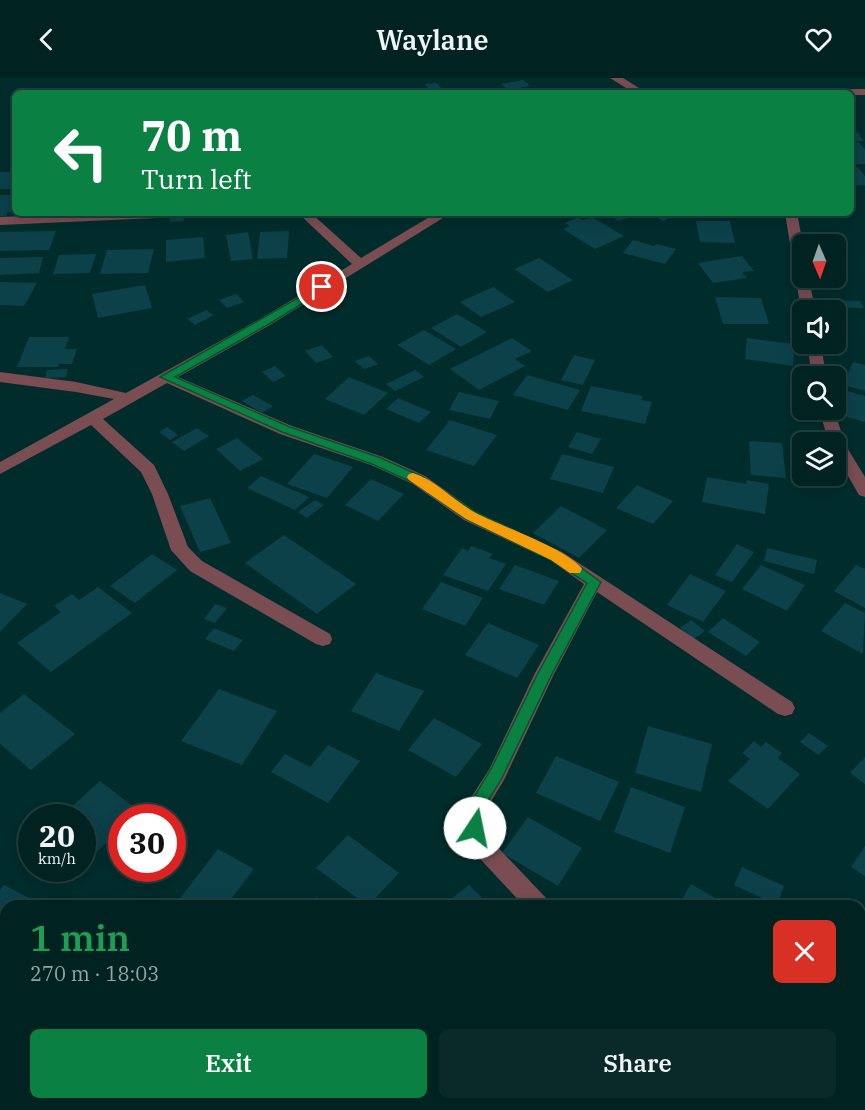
<!DOCTYPE html>
<html lang="en">
<head>
<meta charset="utf-8">
<style>
  body { margin:0; font-family:"IBM Plex Serif",serif; background:#0a2a2a; color:#f1f3f6; height:100vh; display:flex; flex-direction:column; font-size:22px; white-space:nowrap }
  * { box-sizing:border-box; margin:0 }
  p { font-size:20px; color:#95a4a5 }
  .icon { flex:none; width:33px; height:33px; fill:none; stroke:currentColor; stroke-width:2; stroke-linecap:round; stroke-linejoin:round }
  .map { position:relative; flex:1; overflow:hidden }
  .sheet { position:absolute; left:0px; top:822px; width:866px; height:210px; display:flex; flex-direction:column; background:#002221; border-radius:18px 18px 0 0; box-shadow:0 3px 15px #0003,0 0 0 2px #223f3f }
  .sheet>* { flex:none }
  .top-card { position:absolute; left:12px; top:12px; width:842px; height:126px; border-radius:9px; box-shadow:0 3px 15px #0003,0 0 0 2px #223f3f; background:#0b8043; color:#fff; overflow:hidden }
  .needle { width:39px; rotate:178deg }
  .tools { position:absolute; left:792px; top:156px; display:grid; gap:12px }
  .tools a { display:grid; place-items:center; width:54px; height:54px; border-radius:9px; background:#002221; box-shadow:0 3px 15px #0003,0 0 0 2px #223f3f; font-size:30px }
  .speed { position:absolute; left:18px; top:726px; display:flex; gap:12px; font-size:30px; font-weight:700; text-align:center }
  .speed>* { display:grid; place-content:center; width:78px; height:78px; border-radius:50%; background:#002221; box-shadow:0 3px 15px #0003,0 0 0 2px #223f3f; line-height:1 }
  .speed small { font-size:15px; font-weight:400 }
  .speed .limit { border:9px solid #d22; background:#fff; color:#111 }
  .pin { position:absolute; display:grid; place-items:center; width:51px; height:51px; color:#fff; margin:-26px; border:3px solid #fff; border-radius:50%; box-shadow:0 2px 6px #0007 }
  .me { position:absolute; width:66px; margin:-33px; rotate:11deg; stroke-linejoin:round; filter:drop-shadow(0 0 4px #0008) }
  .turn { display:flex; align-items:center; gap:21px; height:126px; padding:0 30px; font-size:27px }
  .turn .icon { width:78px; height:78px; stroke-width:2.5 }
  .turn b { display:block; font-size:42px; line-height:51px }
  .round { display:grid; place-items:center; flex:none; width:63px; height:63px; border-radius:9px; background:#0a2a2a }
  .overview { display:flex; align-items:center; justify-content:space-between; height:102px; padding:0 30px }
  h1 { font-size:36px; font-weight:600; line-height:45px; color:#1e9e55 }
  .primary-button { display:flex; gap:12px; margin-top:auto; padding:12px 30px }
  .primary-button a { flex:1; height:69px; border-radius:9px; background:#0b8043; color:#fff; font-size:24px; font-weight:600; line-height:69px; text-align:center }
  .primary-button a+a { background:#0a2a2a; color:#f1f3f6 }
  header { display:flex; justify-content:space-between; align-items:center; height:78px; padding:0 30px; background:#002221; font-size:27px; font-weight:600 }
  .map>svg:first-child { display:block }
  .building { fill:#0c414a }
  .lines { fill:none; stroke-linecap:round; stroke-linejoin:round }
  .minor { fill:#7a4d52; fill-rule:evenodd }
  .route { fill:#0b8043; stroke:#07532c; stroke-width:1.5 }
  .slow { fill:#f59e0b }
</style>
</head>
<body>
<header><svg class="icon" aria-label="back" viewBox="0 0 24 24"><path d="M15 5l-7 7 7 7"/></svg>Waylane<svg class="icon" aria-label="heart" viewBox="0 0 24 24"><path d="M12 20l-8-8c-3-5 5-10 8-4 3-6 11-1 8 4z"/></svg></header>
<div class="map">
<svg width="865" height="1032" viewBox="0 0 865 1032">
  <rect width="100%" height="100%" fill="#002d2c"/>
  <!-- building -->
  <g class="building">
    <polygon points="523,2 530,8 508,12 501,6"/>
    <polygon points="437,5 442,11 430,13 425,6"/>
    <polygon points="850,54 858,54 863,63 850,63"/>
    <polygon points="859,64 865,72 865,86 850,86 850,65"/>
    <polygon points="858,89 865,98 865,107 850,108 850,90"/>
    <rect x="0" y="94" width="15" height="17"/>
    <polygon points="0,117 15,117 15,134 8,134 6,138 0,138"/>
    <polygon points="169,135 183,135 184,143 170,144"/>
    <polygon points="608,135 630,135 634,138 618,143"/>
    <polygon points="647,135 678,135 663,143"/>
    <polygon points="578,139 583,142 592,139 624,158 595,171 563,151 570,148 565,145"/>
    <polygon points="696,143 730,143 735,165 700,164"/>
    <polygon points="56,153 49,172 0,173 0,154"/>
    <polygon points="289,153 287,180 257,181 260,154"/>
    <polygon points="248,154 253,181 231,183 226,157"/>
    <polygon points="203,159 205,180 166,184 166,162"/>
    <polygon points="633,162 654,168 656,166 676,171 665,186 623,175"/>
    <polygon points="154,171 148,195 100,196 107,172"/>
    <polygon points="96,176 90,195 53,196 59,177"/>
    <polygon points="742,178 754,193 742,194 747,200 713,205 698,185"/>
    <polygon points="43,179 39,195 0,197 0,180"/>
    <polygon points="539,180 573,202 548,214 514,191"/>
    <polygon points="0,204 37,205 24,228 0,227"/>
    <polygon points="145,207 152,230 98,240 92,216"/>
    <polygon points="493,209 515,224 481,239 460,224"/>
    <polygon points="236,216 244,224 227,230 219,222"/>
    <polygon points="715,219 761,220 769,246 723,246"/>
    <polygon points="827,222 860,223 864,230 829,229"/>
    <polygon points="206,232 214,237 195,247 187,241"/>
    <polygon points="457,236 487,254 461,269 431,250"/>
    <polygon points="424,252 456,271 429,287 397,267"/>
    <polygon points="29,259 69,259 65,271 77,271 72,286 59,286 58,289 17,289"/>
    <polygon points="512,260 532,273 515,281 525,288 479,312 450,291"/>
    <polygon points="747,260 795,266 793,288 745,281"/>
    <polygon points="322,267 333,279 316,285 305,273"/>
    <polygon points="574,277 595,282 583,307 561,302"/>
    <polygon points="369,278 378,286 364,291 355,283"/>
    <polygon points="853,284 865,287 865,313 843,307"/>
    <polygon points="275,288 286,298 273,304 262,294"/>
    <polygon points="68,291 66,299 45,300 47,292"/>
    <polygon points="415,292 424,299 395,313 386,306"/>
    <polygon points="527,297 580,312 568,332 513,317"/>
    <polygon points="349,299 388,315 364,337 325,321"/>
    <polygon points="591,308 643,318 641,322 652,324 645,346 581,333"/>
    <polygon points="848,313 865,318 865,344 838,336"/>
    <polygon points="459,314 499,323 490,341 449,332"/>
    <polygon points="253,317 273,328 262,335 242,323"/>
    <polygon points="398,320 431,334 419,345 386,331"/>
    <polygon points="450,342 497,357 474,388 426,372"/>
    <polygon points="167,349 178,357 170,362 159,354"/>
    <polygon points="197,350 209,358 184,373 172,364"/>
    <polygon points="577,354 601,361 592,376 568,369"/>
    <polygon points="237,360 263,381 240,393 216,371"/>
    <polygon points="749,363 782,365 786,400 751,397"/>
    <polygon points="314,376 353,389 327,420 287,406"/>
    <polygon points="562,376 614,389 603,415 550,401"/>
    <polygon points="261,398 309,419 295,432 247,410"/>
    <polygon points="707,399 746,406 746,402 769,406 765,436 702,424"/>
    <polygon points="371,401 404,416 378,443 345,427"/>
    <polygon points="637,407 673,423 653,446 616,430"/>
    <polygon points="210,420 231,465 200,474 180,428"/>
    <polygon points="315,422 324,427 307,440 298,434"/>
    <polygon points="561,428 607,452 579,480 533,455"/>
    <polygon points="284,457 356,506 317,536 245,485"/>
    <polygon points="737,466 754,474 732,504 715,497"/>
    <polygon points="471,468 493,476 489,480 506,486 488,513 443,497 462,470 468,473"/>
    <polygon points="767,470 817,482 814,496 764,483"/>
    <polygon points="152,476 177,492 135,525 110,508"/>
    <polygon points="515,487 559,503 544,527 499,511"/>
    <polygon points="761,487 805,507 787,533 742,511"/>
    <polygon points="856,487 865,491 865,530 834,513"/>
    <polygon points="690,496 726,513 703,544 667,527"/>
    <polygon points="441,504 483,520 465,548 422,531"/>
    <polygon points="98,509 132,535 51,594 17,565 61,534 54,528 72,516 79,522"/>
    <polygon points="0,515 27,526 0,554"/>
    <polygon points="845,525 865,535 863,576 821,553"/>
    <polygon points="215,526 227,530 215,545 204,541"/>
    <polygon points="723,540 760,564 746,578 708,554"/>
    <polygon points="691,542 705,553 694,561 680,550"/>
    <polygon points="488,545 539,567 517,600 465,577"/>
    <polygon points="214,550 243,562 234,573 205,561"/>
    <polygon points="376,595 424,613 399,653 351,633"/>
    <polygon points="219,611 277,633 242,687 181,663"/>
    <polygon points="24,616 75,656 31,692 0,666 0,635"/>
    <polygon points="434,640 482,666 456,699 408,672"/>
    <polygon points="648,648 712,666 701,714 635,695"/>
    <polygon points="809,655 828,668 818,677 800,664"/>
    <polygon points="754,663 761,669 766,664 782,675 778,680 800,696 768,731 728,703 750,681 742,675"/>
    <polygon points="328,667 360,683 328,725 271,694 285,676 310,689"/>
    <polygon points="556,678 619,704 600,743 536,715"/>
    <polygon points="865,679 865,706 850,695"/>
    <polygon points="100,703 140,734 134,740 122,740 122,751 82,787 82,740 59,740"/>
    <polygon points="631,709 685,729 670,775 614,754"/>
    <polygon points="528,739 582,770 558,808 502,775"/>
    <polygon points="172,746 189,759 172,775"/>
    <polygon points="348,757 399,795 368,828 316,790"/>
    <polygon points="865,768 865,798 851,789"/>
    <polygon points="218,771 254,791 226,828 188,828 178,823"/>
    <polygon points="742,789 784,808 777,827 734,807"/>
    <polygon points="51,790 78,790 66,802"/>
    <polygon points="137,790 157,790 148,799"/>
    <polygon points="691,806 729,828 678,828"/>
    <polygon points="4,807 39,825 37,828 6,828 6,867 0,875 0,812"/>
    <polygon points="469,807 490,828 442,828"/>
    <polygon points="317,819 331,828 309,828"/>
    <polygon points="140,1026 202,1026 199,1032 136,1032"/>
    <polygon points="582,1026 642,1026 649,1032 578,1032"/>
    <polygon points="683,1026 747,1026 754,1032 689,1032"/>
  </g>
  <g class="lines">
    <!-- minor -->
    <g class="minor">
      <polygon points="610,0 623,0 647,15 634,15"/>
      <polygon points="865,11 865,17 850,17 850,15 712,15 717,12"/>
      <polygon points="95,135 163,136 157,140 0,147 0,139"/>
      <polygon points="298,135 311,135 361,180 436,135 451,135 270,247 178,299 292,348 383,379 425,398 476,434 562,474 792,624 795,630 792,636 785,638 778,636 597,514 553,598 504,702 482,738 487,758 547,821 550,828 524,828 470,770 460,737 490,690 534,597 584,506 550,482 464,442 413,406 371,387 280,356 167,305 103,341 154,387 168,416 188,469 202,483 330,556 332,561 330,566 323,568 316,566 190,493 171,472 152,416 141,394 91,347 0,396 0,384 114,321 76,314 0,304 0,294 76,304 126,315 260,241 352,186"/>
      <polygon points="785,135 797,135 803,166 802,200 809,200 815,232 802,234 801,232"/>
      <polygon points="807,266 821,266 826,298 812,298"/>
      <polygon points="819,332 834,332 846,368 865,399 865,419 859,417 836,377 836,364 829,364"/>
      <polygon points="661,1026 687,1026 689,1032 663,1032"/>
    </g>
  </g>
  <!-- route -->
  <polygon class="route" points="322,206 326,207 326,211 269,246 175,299 290,349 381,380 423,399 475,434 560,475 601,504 551,598 502,700 479,738 483,750 480,755 475,757 469,755 463,737 491,691 537,597 587,505 551,482 466,441 414,405 372,386 282,354 160,299"/>
  <!-- slow -->
  <path class="slow" d="M413,395C436,402 455,424 476,435C500,448 568,471 582,491L580,495H570L551,482L466,441L409,402L407,399L409,396Z"/>
</svg>
<div class="tools">
<a><svg class="needle" viewBox="-14 -14 28 28"><path d="M0-13l5 13h-10z" fill="#e53935"/><path d="M0 13l5-13h-10z" fill="#95a4a5"/></svg></a>
<a><svg class="icon" aria-label="sound" viewBox="0 0 24 24"><path d="M4 9h4l5-4v14l-5-4H4zM17 9q2 3 0 6"/></svg></a>
<a><svg class="icon" aria-label="search" viewBox="0 0 24 24"><circle cx="10" cy="10" r="6"/><path d="M15 15l6 6"/></svg></a>
<a><svg class="icon" aria-label="layers" viewBox="0 0 24 24"><path d="M12 4l9 5-9 5-9-5zM3 14l9 5 9-5"/></svg></a>
</div>
<div class="speed"><div>20<small>km/h</small></div><div class="limit">30</div></div>
<div class="pin" style="left:322px;top:209px;background:#d93025"><svg class="icon" aria-label="arrive" viewBox="0 0 24 24"><path d="M6 21V4h12l-3 4 3 4H6"/></svg></div>
<svg class="me" style="left:475px;top:750px" viewBox="-20 -20 40 40"><circle r="19" fill="#fff"/><path d="M0-13L10 11 0 6-10 11z" fill="#0b8043"/></svg>
<div class="top-card">
<div class="turn"><svg class="icon" aria-label="left" viewBox="0 0 24 24"><path d="M17 20v-9H6M10 6l-5 5 5 5"/></svg><div><b>70 m</b>Turn left</div></div>
</div>
<section class="sheet">
<div class="overview"><div><h1>1 min</h1><p>270 m · 18:03</p></div><a class="round" style="background:#d93025;color:#fff"><svg class="icon" aria-label="close" viewBox="0 0 24 24"><path d="M6 6l12 12M18 6L6 18"/></svg></a></div>
<div class="primary-button"><a>Exit</a><a>Share</a></div>
</section>
</div>
</body>
</html>
